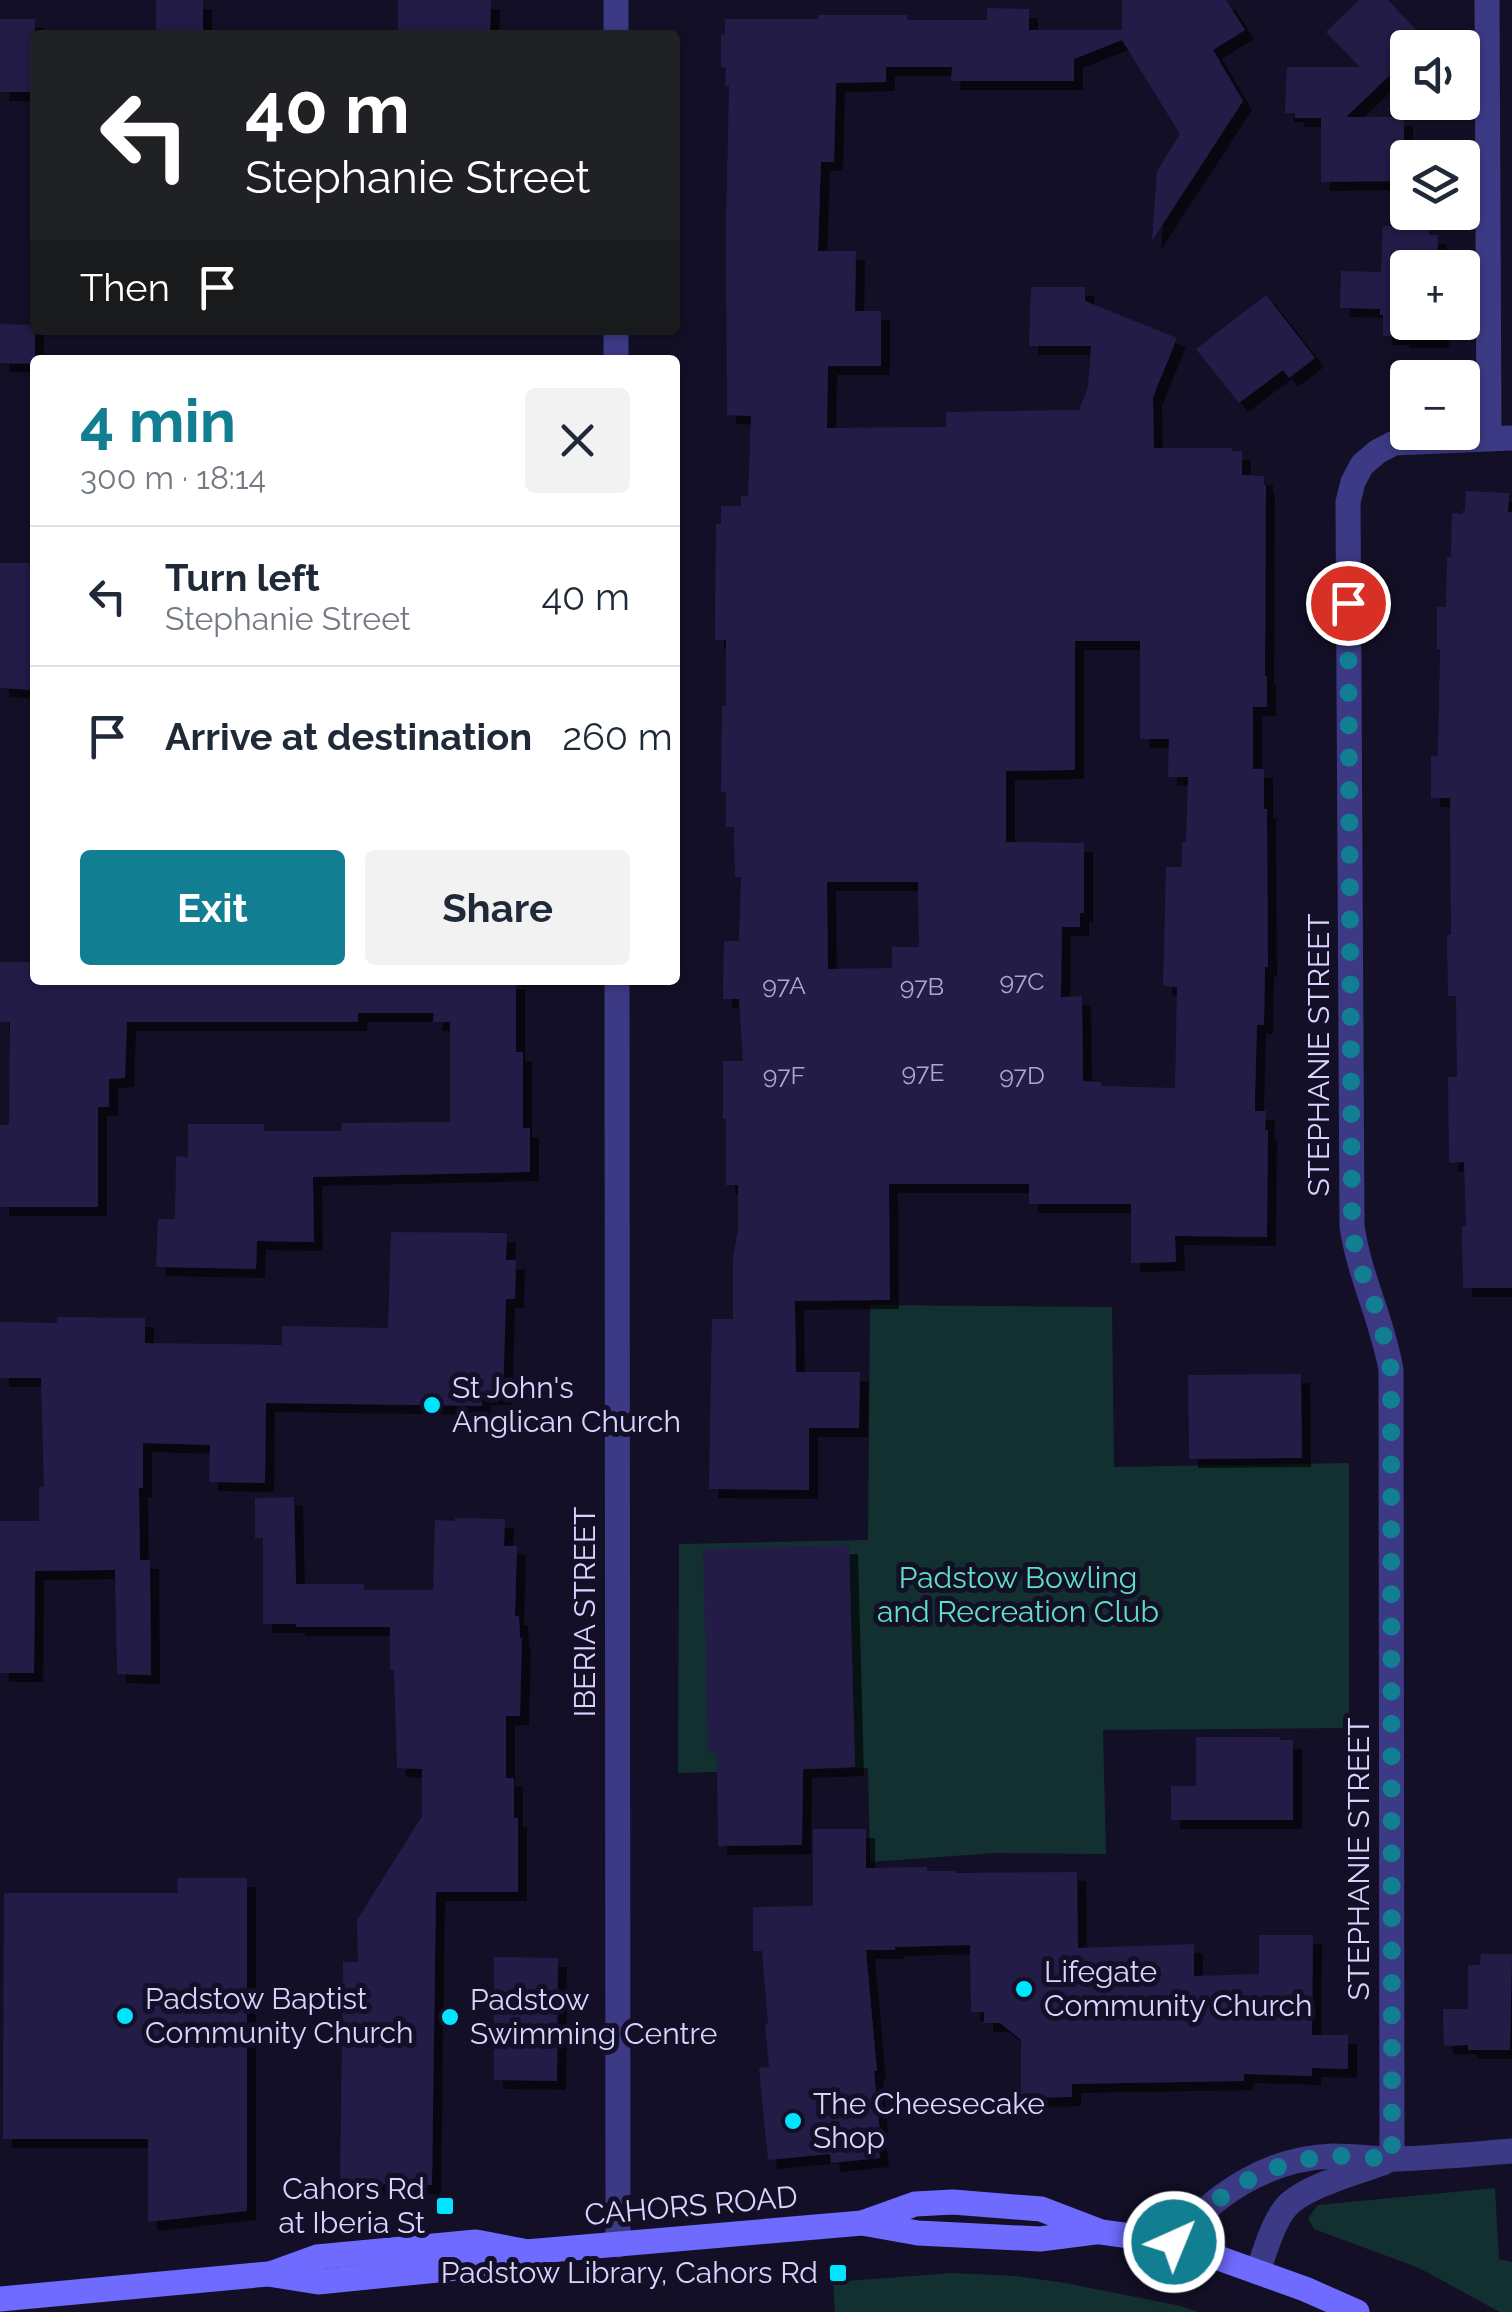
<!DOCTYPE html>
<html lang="en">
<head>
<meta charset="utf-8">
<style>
  body { margin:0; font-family:Raleway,sans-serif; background:#f2f2f3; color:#1f2937; height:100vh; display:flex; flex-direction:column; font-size:38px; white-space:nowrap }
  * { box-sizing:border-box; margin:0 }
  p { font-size:32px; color:#747a83 }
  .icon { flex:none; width:55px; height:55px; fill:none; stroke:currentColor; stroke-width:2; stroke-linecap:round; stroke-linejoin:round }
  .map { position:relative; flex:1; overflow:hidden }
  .panel { position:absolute; left:30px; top:355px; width:650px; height:630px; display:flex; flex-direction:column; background:#fff; border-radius:10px; box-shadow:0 2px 8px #0004 }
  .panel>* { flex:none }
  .guide { position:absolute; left:30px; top:30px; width:650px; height:305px; border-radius:10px; box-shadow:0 2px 8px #0004; background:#202124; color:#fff; overflow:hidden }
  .tools { position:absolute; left:1390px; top:30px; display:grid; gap:20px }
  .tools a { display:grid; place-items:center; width:90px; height:90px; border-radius:10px; background:#fff; box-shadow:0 2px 8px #0004; font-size:50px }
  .pin { position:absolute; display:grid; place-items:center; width:85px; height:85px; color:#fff; margin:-42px; border:5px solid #fff; border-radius:50%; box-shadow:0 2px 10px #0007 }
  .me { position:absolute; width:110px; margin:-55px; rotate:44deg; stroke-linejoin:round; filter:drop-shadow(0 0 8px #0008) }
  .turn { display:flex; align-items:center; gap:35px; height:210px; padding:0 50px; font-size:45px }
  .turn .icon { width:130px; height:130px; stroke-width:2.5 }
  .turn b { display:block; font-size:70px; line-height:85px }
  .then { display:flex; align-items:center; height:95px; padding:0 50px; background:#0003; gap:20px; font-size:38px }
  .round { display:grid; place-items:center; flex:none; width:105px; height:105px; border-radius:10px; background:#f2f2f3 }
  .overview { display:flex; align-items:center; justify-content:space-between; height:170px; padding:0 50px }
  h1 { font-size:60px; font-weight:700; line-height:75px; color:#117e91 }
  .action { display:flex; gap:20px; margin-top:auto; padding:20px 50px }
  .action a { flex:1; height:115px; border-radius:10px; background:#117e91; color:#fff; font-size:40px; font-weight:700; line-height:115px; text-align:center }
  .action a+a { background:#f2f2f3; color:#1f2937 }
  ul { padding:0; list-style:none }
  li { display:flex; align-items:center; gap:30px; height:140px; padding:0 50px; border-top:2px solid #e0e1e3 }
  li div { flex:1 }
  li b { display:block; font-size:38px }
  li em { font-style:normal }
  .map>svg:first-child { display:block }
  .green { fill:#12302f }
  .building { fill:#241b47; fill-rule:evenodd; filter:url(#shadow) }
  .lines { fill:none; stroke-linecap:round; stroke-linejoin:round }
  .minor { stroke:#3d3a85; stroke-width:25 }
  .secondary { stroke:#6f6bff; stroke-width:25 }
  .route { stroke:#117e91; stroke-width:18; stroke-dasharray:0 32.4 }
  .poi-dot { fill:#00e5ff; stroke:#130f26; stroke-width:4 }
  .labels { text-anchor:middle; stroke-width:10; stroke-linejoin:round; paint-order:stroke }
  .number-label { font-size:25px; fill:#aca6d1 }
  .street-label { font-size:30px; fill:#d9d4ff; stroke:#130f26 }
  .poi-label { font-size:30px; fill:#d9d4ff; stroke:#130f26; text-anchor:start }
  .park-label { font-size:30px; fill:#5fe0c0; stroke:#130f26 }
</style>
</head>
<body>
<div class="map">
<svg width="1512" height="2312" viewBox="0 0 1512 2312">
  <defs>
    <filter id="shadow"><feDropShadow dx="9" dy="9" stdDeviation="0" flood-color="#0009"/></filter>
  </defs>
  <rect width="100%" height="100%" fill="#130f26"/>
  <!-- green -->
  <g class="green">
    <polygon points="870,1305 1112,1307 1114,1467 1349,1463 1349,1728 1103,1730 1106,1854 996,1853 870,1862 868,1768 678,1773 679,1544 868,1540"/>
    <polygon points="1495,2188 1499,2259 1512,2262 1512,2312 1500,2312 1419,2268 1314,2229 1308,2218 1318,2205"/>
    <polygon points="952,2273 1016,2276 1065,2283 1181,2306 1198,2312 835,2312 833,2282"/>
  </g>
  <!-- building -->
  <g class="building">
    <rect x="156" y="0" width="47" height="35"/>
    <polygon points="398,0 491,0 490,35 398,35"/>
    <path d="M1122,0H1226L1245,30L1213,50L1243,101L1152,241L1157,171L1180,134L1122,40L1074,59V81H951L952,67H886V82L836,83L834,162H821L818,251H856L855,311H881V366H828L827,428L946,427V412L1079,410L1088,387L1091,346H1029L1031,287H1085V301L1177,338L1153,397L1154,448H1233L1232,451H1242V475L1264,476V485H1266L1265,676H1267V707H1253V769H1264V809H1267L1268,967H1265L1264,1025H1257L1255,1096V1111H1266L1265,1130H1268L1267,1237L1175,1236L1176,1262L1131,1263V1204H1029V1184H889L890,1300L795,1301L796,1372H860L859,1428H809V1490L709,1489L712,1319H733V1258L738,1229V1185H726V1119H723V1061H743L739,999H723L724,941H739L741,877H735L734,827H726V792H721L722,706H726V640H715L716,524H721V506H741V496H748L751,416L727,415L726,226L729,86H725L726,68L721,67V35H725V19H818V15H907V20H987V8L1029,9V30H1122ZM1075,641H1140V739H1169L1168,777H1188L1186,842H1182V867H1166L1163,986L1177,987L1175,1088L1101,1086V1082L1083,1081L1082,996L1061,997L1062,927H1080V913H1084V843L1006,842V771L1075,770ZM827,882H918L919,947H892V968L828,969Z"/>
    <polygon points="1359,0 1388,0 1426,40 1418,48 1408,48 1408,58 1346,117 1404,117 1404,181 1321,182 1321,118 1295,118 1295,113 1285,113 1287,67 1360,67 1326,32"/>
    <rect x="0" y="19" width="35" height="73"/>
    <polygon points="1383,226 1429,226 1429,235 1438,235 1437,264 1441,264 1441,268 1408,268 1408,322 1441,322 1440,339 1400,339 1400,336 1383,336 1383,315 1380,315 1380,309 1340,308 1341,271 1381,272"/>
    <polygon points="1266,295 1315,358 1289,378 1283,370 1239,403 1196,349"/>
    <polygon points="0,324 35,325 35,364 0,363"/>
    <polygon points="1466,491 1509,493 1508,512 1512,512 1512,1288 1463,1288 1462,1226 1466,1226 1464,1162 1449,1163 1448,1077 1457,1077 1456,996 1448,996 1447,935 1451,935 1450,798 1431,798 1431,756 1438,756 1440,649 1437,649 1437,607 1446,607 1447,557 1451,557 1452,513 1463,514 1462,511 1465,511"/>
    <polygon points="0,563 35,563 35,690 0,688"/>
    <polygon points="0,962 35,962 35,980 516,980 516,1052 523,1052 523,1128 530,1128 530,1172 313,1177 314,1242 257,1241 256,1269 156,1267 158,1219 175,1219 176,1156 188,1157 188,1124 264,1124 264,1131 341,1131 342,1123 450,1122 450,1022 433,1022 434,1013 358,1013 358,1022 127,1022 125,1078 109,1079 109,1107 98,1107 98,1207 0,1207 0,1125 9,1125 10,1022 0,1022"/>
    <polygon points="391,1232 507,1233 506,1260 516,1260 515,1299 506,1299 503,1396 482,1396 482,1406 266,1403 265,1483 209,1482 210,1445 143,1443 143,1488 139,1488 140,1560 150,1560 151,1675 117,1674 115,1570 35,1571 34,1673 0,1673 0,1521 39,1521 39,1487 44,1486 41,1378 0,1378 0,1322 57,1323 57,1317 145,1318 145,1343 282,1345 282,1326 388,1328"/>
    <polygon points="1301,1374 1302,1458 1189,1459 1188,1375"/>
    <polygon points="294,1497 296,1584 364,1584 364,1590 433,1590 435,1520 455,1521 455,1518 505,1519 504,1546 517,1546 515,1616 519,1616 520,1638 522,1638 520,1716 506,1716 506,1778 514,1778 514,1818 518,1818 518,1892 436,1892 432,2185 340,2184 343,1962 358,1962 357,1920 422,1816 422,1769 397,1768 394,1670 390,1670 390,1627 296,1627 296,1624 263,1624 263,1538 255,1538 255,1498"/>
    <polygon points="849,1545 855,1767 803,1769 802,1845 718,1846 717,1753 708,1753 703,1549"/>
    <polygon points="1196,1737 1280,1737 1280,1740 1293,1740 1293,1820 1171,1820 1171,1786 1196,1786"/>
    <polygon points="813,1829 866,1829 866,1868 927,1867 927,1871 955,1871 955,1873 1077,1872 1078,1948 1194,1944 1194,1976 1259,1974 1259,1935 1313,1935 1312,2035 1348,2035 1348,2069 1312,2068 1312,2076 1244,2074 1244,2081 1072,2084 1072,2097 1021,2098 1021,2040 1000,2023 984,2023 984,2012 971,2012 970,1945 895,1947 895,1950 866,1950 877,2071 874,2071 880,2133 877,2133 880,2158 831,2163 830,2154 768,2160 759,2068 769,2067 765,2025 768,2024 762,1951 753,1951 753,1907 813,1906"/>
    <polygon points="177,1878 247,1878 247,2211 148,2222 148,2139 3,2139 4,1893 178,1893"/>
    <polygon points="1481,1954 1512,1954 1510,2050 1468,2050 1468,2045 1444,2046 1443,2009 1468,2009 1468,1965 1480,1965"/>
    <polygon points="494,1957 558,1958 557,2081 494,2080"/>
  </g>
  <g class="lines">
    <!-- minor -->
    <g class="minor">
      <polyline points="616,0 616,35"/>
      <polyline points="1487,0 1489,438"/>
      <polyline points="616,330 616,360"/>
      <polyline points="617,980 618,2245"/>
      <path d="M1392,2159L1391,1370C1383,1321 1359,1276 1352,1226L1348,502L1353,482L1362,465L1377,452L1394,443L1512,438"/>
      <path d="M1174,2242C1214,2194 1268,2158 1333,2156C1354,2156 1374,2159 1395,2159C1434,2158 1473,2154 1512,2151"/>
      <path d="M1257,2272C1266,2251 1272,2223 1287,2206C1304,2187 1357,2172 1383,2163"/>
    </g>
    <!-- secondary -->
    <g class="secondary">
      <polyline points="862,2223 918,2233 1040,2239 1095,2232"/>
      <polyline points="273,2273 317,2257 476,2242 523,2251"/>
      <polyline points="0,2299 268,2274 318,2282 478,2266 526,2252 862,2223 915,2204 953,2202 1041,2209 1101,2232 1174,2242 1305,2289 1357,2312"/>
    </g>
  </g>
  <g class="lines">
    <!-- route -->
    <path class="route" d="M1174,2242C1214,2194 1265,2162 1329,2156C1349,2155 1371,2158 1392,2159L1391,1370L1380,1319L1356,1256L1352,1226L1348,603"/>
  </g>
  <!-- markers -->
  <g class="poi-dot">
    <circle cx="432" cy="1405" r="10"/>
    <circle cx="1024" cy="1989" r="10"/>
    <circle cx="125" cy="2016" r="10"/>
    <circle cx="450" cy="2017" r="10"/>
    <circle cx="793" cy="2121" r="10"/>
    <rect x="435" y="2196" width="20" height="20" rx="5"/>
    <rect x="828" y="2263" width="20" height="20" rx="5"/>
  </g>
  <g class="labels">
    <!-- number labels -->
    <g class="number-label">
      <text x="1022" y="990">97C</text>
      <text x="784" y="994">97A</text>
      <text x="922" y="995">97B</text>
      <text x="923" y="1081">97E</text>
      <text x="784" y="1084">97F</text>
      <text x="1022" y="1084">97D</text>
    </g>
    <!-- street labels -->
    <g class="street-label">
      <text transform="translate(1319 1055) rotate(-90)" y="10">STEPHANIE STREET</text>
      <text transform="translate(585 1612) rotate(-90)" y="10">IBERIA STREET</text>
      <text transform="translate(1359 1859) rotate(-90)" y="10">STEPHANIE STREET</text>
      <text transform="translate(691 2206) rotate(-5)" y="10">CAHORS ROAD</text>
    </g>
    <!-- poi labels -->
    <g class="poi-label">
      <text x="452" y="1398">St John's<tspan x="452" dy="34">Anglican Church</tspan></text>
      <text x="1044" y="1982">Lifegate<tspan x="1044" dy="34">Community Church</tspan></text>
      <text x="145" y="2009">Padstow Baptist<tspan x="145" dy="34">Community Church</tspan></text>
      <text x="470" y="2010">Padstow<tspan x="470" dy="34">Swimming Centre</tspan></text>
      <text x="813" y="2114">The Cheesecake<tspan x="813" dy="34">Shop</tspan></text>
      <text x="425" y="2199" text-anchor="end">Cahors Rd<tspan x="425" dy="34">at Iberia St</tspan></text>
      <text x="818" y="2283" text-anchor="end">Padstow Library, Cahors Rd</text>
    </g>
    <!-- park labels -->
    <g class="park-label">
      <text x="1018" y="1588">Padstow Bowling<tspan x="1018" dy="34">and Recreation Club</tspan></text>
    </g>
  </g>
</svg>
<div class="tools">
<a><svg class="icon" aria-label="sound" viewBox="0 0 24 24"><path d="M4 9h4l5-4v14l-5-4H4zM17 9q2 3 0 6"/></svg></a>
<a><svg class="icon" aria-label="layers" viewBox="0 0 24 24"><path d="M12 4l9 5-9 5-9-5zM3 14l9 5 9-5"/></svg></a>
<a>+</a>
<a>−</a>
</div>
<div class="pin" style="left:1348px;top:603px;background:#d93025"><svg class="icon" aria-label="arrive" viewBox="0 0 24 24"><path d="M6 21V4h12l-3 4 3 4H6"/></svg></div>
<svg class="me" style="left:1174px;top:2242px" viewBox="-20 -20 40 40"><circle r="17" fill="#117e91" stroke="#fff" stroke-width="3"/><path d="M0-11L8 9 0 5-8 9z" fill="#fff"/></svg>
<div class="guide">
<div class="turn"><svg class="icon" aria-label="left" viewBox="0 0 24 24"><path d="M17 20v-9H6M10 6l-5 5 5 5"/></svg><div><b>40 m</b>Stephanie Street</div></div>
<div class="then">Then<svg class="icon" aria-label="arrive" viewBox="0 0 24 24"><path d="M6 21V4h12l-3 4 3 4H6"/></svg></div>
</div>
<section class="panel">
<div class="overview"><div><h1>4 min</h1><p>300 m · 18:14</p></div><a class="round"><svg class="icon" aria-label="close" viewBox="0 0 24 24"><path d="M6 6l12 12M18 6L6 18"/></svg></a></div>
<ul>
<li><svg class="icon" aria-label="left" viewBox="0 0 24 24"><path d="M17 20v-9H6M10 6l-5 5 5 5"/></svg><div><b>Turn left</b><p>Stephanie Street</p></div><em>40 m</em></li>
<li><svg class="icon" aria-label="arrive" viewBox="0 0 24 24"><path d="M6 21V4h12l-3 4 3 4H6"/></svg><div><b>Arrive at destination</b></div><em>260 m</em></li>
</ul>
<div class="action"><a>Exit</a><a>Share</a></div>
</section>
</div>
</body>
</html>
